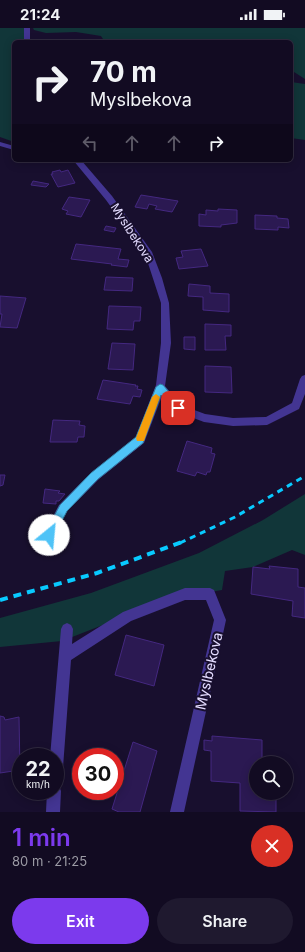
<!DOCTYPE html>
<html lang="en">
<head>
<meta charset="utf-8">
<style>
  body { margin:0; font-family:Inter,sans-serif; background:#1f192f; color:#f1f3f6; height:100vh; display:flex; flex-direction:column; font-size:15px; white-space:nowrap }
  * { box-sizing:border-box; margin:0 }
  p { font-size:13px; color:#9c9ba5 }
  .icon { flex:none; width:22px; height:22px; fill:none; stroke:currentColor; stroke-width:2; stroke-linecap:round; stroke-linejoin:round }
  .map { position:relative; height:784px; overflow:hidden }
  .drawer { display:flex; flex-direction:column; background:#120b22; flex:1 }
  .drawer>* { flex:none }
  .banner { position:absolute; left:12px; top:12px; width:281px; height:122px; border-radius:6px; box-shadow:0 2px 10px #0003,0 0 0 1px #312b40; background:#120b22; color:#f1f3f6; overflow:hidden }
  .fabs { position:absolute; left:249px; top:728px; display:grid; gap:8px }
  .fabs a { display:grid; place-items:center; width:44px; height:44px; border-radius:50%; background:#120b22; box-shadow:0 2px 10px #0003,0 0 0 1px #312b40; font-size:20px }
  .speed { position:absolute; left:12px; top:720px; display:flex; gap:8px; font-size:20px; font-weight:700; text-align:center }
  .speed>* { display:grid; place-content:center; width:52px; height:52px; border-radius:50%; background:#120b22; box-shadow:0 2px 10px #0003,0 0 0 1px #312b40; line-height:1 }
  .speed small { font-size:10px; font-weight:400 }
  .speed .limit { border:6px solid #d22; background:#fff; color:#111 }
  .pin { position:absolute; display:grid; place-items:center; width:34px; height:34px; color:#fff; margin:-17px; border-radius:8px; box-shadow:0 2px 6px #0006 }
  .me { position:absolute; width:44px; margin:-22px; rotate:28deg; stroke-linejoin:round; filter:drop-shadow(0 0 3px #0008) }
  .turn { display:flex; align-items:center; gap:14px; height:84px; padding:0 12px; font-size:18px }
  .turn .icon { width:52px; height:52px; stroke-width:2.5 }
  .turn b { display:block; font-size:28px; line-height:34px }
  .lanes { display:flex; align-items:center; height:38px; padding:0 12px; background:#0003; justify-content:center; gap:20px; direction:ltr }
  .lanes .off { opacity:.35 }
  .round { display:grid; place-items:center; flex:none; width:42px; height:42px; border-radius:21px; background:#1f192f }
  .head { display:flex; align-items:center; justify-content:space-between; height:68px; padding:0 12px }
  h1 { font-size:24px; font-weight:600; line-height:30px; color:#7c3aed }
  .button { display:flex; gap:8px; margin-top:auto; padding:8px 12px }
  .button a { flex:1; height:46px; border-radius:24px; background:#7c3aed; color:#fff; font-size:16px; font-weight:600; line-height:46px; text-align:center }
  .button a+a { background:#1f192f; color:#f1f3f6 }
  .status { display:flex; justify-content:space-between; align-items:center; height:28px; padding:0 20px; background:#120b22; direction:ltr }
  .status svg { height:11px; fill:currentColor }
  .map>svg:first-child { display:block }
  .green { fill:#113639 }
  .building { fill:#2b1952; stroke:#442880 }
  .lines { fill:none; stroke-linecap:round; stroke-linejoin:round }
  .minor { fill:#433592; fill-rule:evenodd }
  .rail-far1 { stroke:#08caff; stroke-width:3; stroke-dasharray:6 5; stroke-linecap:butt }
  .rail { stroke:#08caff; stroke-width:4; stroke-dasharray:8 6; stroke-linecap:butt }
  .route { fill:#4fc3f7; stroke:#337fa1 }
  .slow { fill:#f59e0b }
  .labels { text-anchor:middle; stroke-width:4; stroke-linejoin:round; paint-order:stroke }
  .street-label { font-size:12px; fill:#e4dcff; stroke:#180f2e }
  .near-street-label { font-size:14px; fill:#e4dcff; stroke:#180f2e }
</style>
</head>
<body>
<div class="status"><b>21:24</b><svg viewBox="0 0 49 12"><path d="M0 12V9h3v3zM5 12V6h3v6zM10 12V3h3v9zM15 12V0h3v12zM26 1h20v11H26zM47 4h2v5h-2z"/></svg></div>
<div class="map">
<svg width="305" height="784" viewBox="0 0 305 784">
  <rect width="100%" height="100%" fill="#180f2e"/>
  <!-- green -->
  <g class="green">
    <polygon points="0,0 27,0 28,14 14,14 14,114 0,109"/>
    <polygon points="33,0 305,0 305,51 294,44 291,35 291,14 105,14 101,8 76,4 46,5 34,2"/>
    <polygon points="291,54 305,56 305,112 291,110"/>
    <polygon points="305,466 305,527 292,522 253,539 225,543 222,562 169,571 62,613 0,619 0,590 91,565 199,525 263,492"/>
  </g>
  <!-- building -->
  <g class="building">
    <polygon points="60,142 61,144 68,142 75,155 58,159 51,146 53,146 52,144"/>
    <polygon points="33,153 49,156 46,159 31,157"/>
    <polygon points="141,167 178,173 172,184 155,181 157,178 149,176 147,181 135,179"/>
    <polygon points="69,169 90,172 81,189 66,186 68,183 62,181"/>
    <polygon points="218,181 237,182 237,195 221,197 221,199 199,198 199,186 206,187 206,182 218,183"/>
    <polygon points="255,187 277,188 277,190 288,191 289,200 278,199 278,202 255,201"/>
    <polygon points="106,198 116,200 114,204 104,202"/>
    <polygon points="76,216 121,221 118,231 129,232 127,239 111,237 112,236 71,231"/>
    <polygon points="201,221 208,238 179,241 176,230 183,229 181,223"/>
    <polygon points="106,249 133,250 132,263 104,262"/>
    <polygon points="189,256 210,258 210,265 229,266 229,284 203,282 203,269 188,268"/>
    <polygon points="0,268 26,270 17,300 0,299 2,286 0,286"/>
    <polygon points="109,278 141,279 140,293 134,293 133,302 107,301"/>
    <polygon points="205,296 231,297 231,308 225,308 226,322 205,322"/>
    <polygon points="184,309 195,309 195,322 184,321"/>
    <polygon points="112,315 135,316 133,342 108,341"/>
    <polygon points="205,338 231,339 232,365 205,364"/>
    <polygon points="103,352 136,357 135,358 138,358 137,361 142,362 140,369 133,368 130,376 97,371"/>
    <polygon points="53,392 80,393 79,397 85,398 84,409 78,409 77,414 50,414"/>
    <polygon points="187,413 212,420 211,425 215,426 210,444 207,444 206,447 197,444 195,448 177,443"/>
    <polygon points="0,447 5,447 3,457 0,458"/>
    <polygon points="45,461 60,463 58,465 65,466 59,473 56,473 56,476 43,475"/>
    <polygon points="269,538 298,541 298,559 305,560 305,590 292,588 293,573 251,566 253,539 270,541"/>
    <polygon points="126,607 164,617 154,658 115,647"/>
    <polygon points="0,688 4,689 5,692 19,689 20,742 0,745"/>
    <polygon points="212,708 262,712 262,735 256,735 256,765 276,765 276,784 240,783 240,755 211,753 211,723 204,722 204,712 212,713"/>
    <polygon points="133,714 157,723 140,784 119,784 112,781"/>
  </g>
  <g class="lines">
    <!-- minor -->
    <g class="minor">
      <rect x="24" y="0" width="6" height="14"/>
      <polygon points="0,114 14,118 14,122 0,118"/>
      <polygon points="73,132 81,132 112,168 152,224 162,250 169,275 171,315 165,358 181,377 205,386 233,390 266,389 292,375 300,351 302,348 305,347 305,366 299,381 267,397 233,398 204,394 175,383 162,368 144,415 99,451 67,483 53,511 49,512 45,511 43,507 59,477 91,445 136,409 156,357 161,315 161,275 145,226 106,172"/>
      <polygon points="185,560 210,560 214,562 226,592 184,784 170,784 214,592 206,572 185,572 131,593 71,632 62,753 59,758 61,763 60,784 46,784 47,763 55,763 55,729 50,729 61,601 63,597 67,595 71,597 73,601 72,616 123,584"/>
    </g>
    <!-- rail-far1 -->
    <polyline class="rail-far1" points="180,515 235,489 305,448"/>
    <!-- rail -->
    <polyline class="rail" points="0,572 97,545 182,514"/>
  </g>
  <!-- route -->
  <polygon class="route" points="160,356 163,357 181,378 182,380 181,383 175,383 161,367 143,415 98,451 67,483 53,510 49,512 45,510 44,507 60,477 91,445 136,409 156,359"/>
  <!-- slow -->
  <polygon class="slow" points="156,366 160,369 145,410 144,413 137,413 136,410 152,369"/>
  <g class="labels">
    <!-- street labels -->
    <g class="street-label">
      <text transform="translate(132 205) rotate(57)" y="4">Myslbekova</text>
    </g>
    <!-- near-street labels -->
    <g class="near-street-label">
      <text transform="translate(209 643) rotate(-77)" y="5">Myslbekova</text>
    </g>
  </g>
</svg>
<div class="fabs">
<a><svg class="icon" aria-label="search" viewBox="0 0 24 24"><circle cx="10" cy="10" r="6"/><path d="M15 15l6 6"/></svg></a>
</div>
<div class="speed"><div>22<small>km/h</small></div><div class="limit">30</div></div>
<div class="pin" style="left:178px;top:380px;background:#d93025"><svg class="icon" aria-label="arrive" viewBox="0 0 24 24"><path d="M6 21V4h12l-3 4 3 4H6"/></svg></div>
<svg class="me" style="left:49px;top:507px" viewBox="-20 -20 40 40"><circle r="19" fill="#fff"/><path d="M0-13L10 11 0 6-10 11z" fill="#4fc3f7"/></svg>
<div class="banner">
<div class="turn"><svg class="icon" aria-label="right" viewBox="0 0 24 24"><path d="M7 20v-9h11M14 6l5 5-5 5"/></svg><div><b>70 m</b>Myslbekova</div></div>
<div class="lanes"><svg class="icon off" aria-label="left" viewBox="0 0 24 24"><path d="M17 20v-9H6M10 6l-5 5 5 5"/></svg><svg class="icon off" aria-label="ahead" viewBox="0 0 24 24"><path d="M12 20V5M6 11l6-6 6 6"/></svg><svg class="icon off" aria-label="ahead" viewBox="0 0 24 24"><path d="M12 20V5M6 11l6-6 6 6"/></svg><svg class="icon" aria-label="right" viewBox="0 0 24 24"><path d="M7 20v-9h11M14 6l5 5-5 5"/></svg></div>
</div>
</div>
<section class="drawer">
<div class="head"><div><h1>1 min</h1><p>80 m · 21:25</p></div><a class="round" style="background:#d93025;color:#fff"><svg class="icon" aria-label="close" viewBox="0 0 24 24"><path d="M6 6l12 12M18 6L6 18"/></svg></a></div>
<div class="button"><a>Exit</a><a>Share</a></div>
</section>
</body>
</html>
